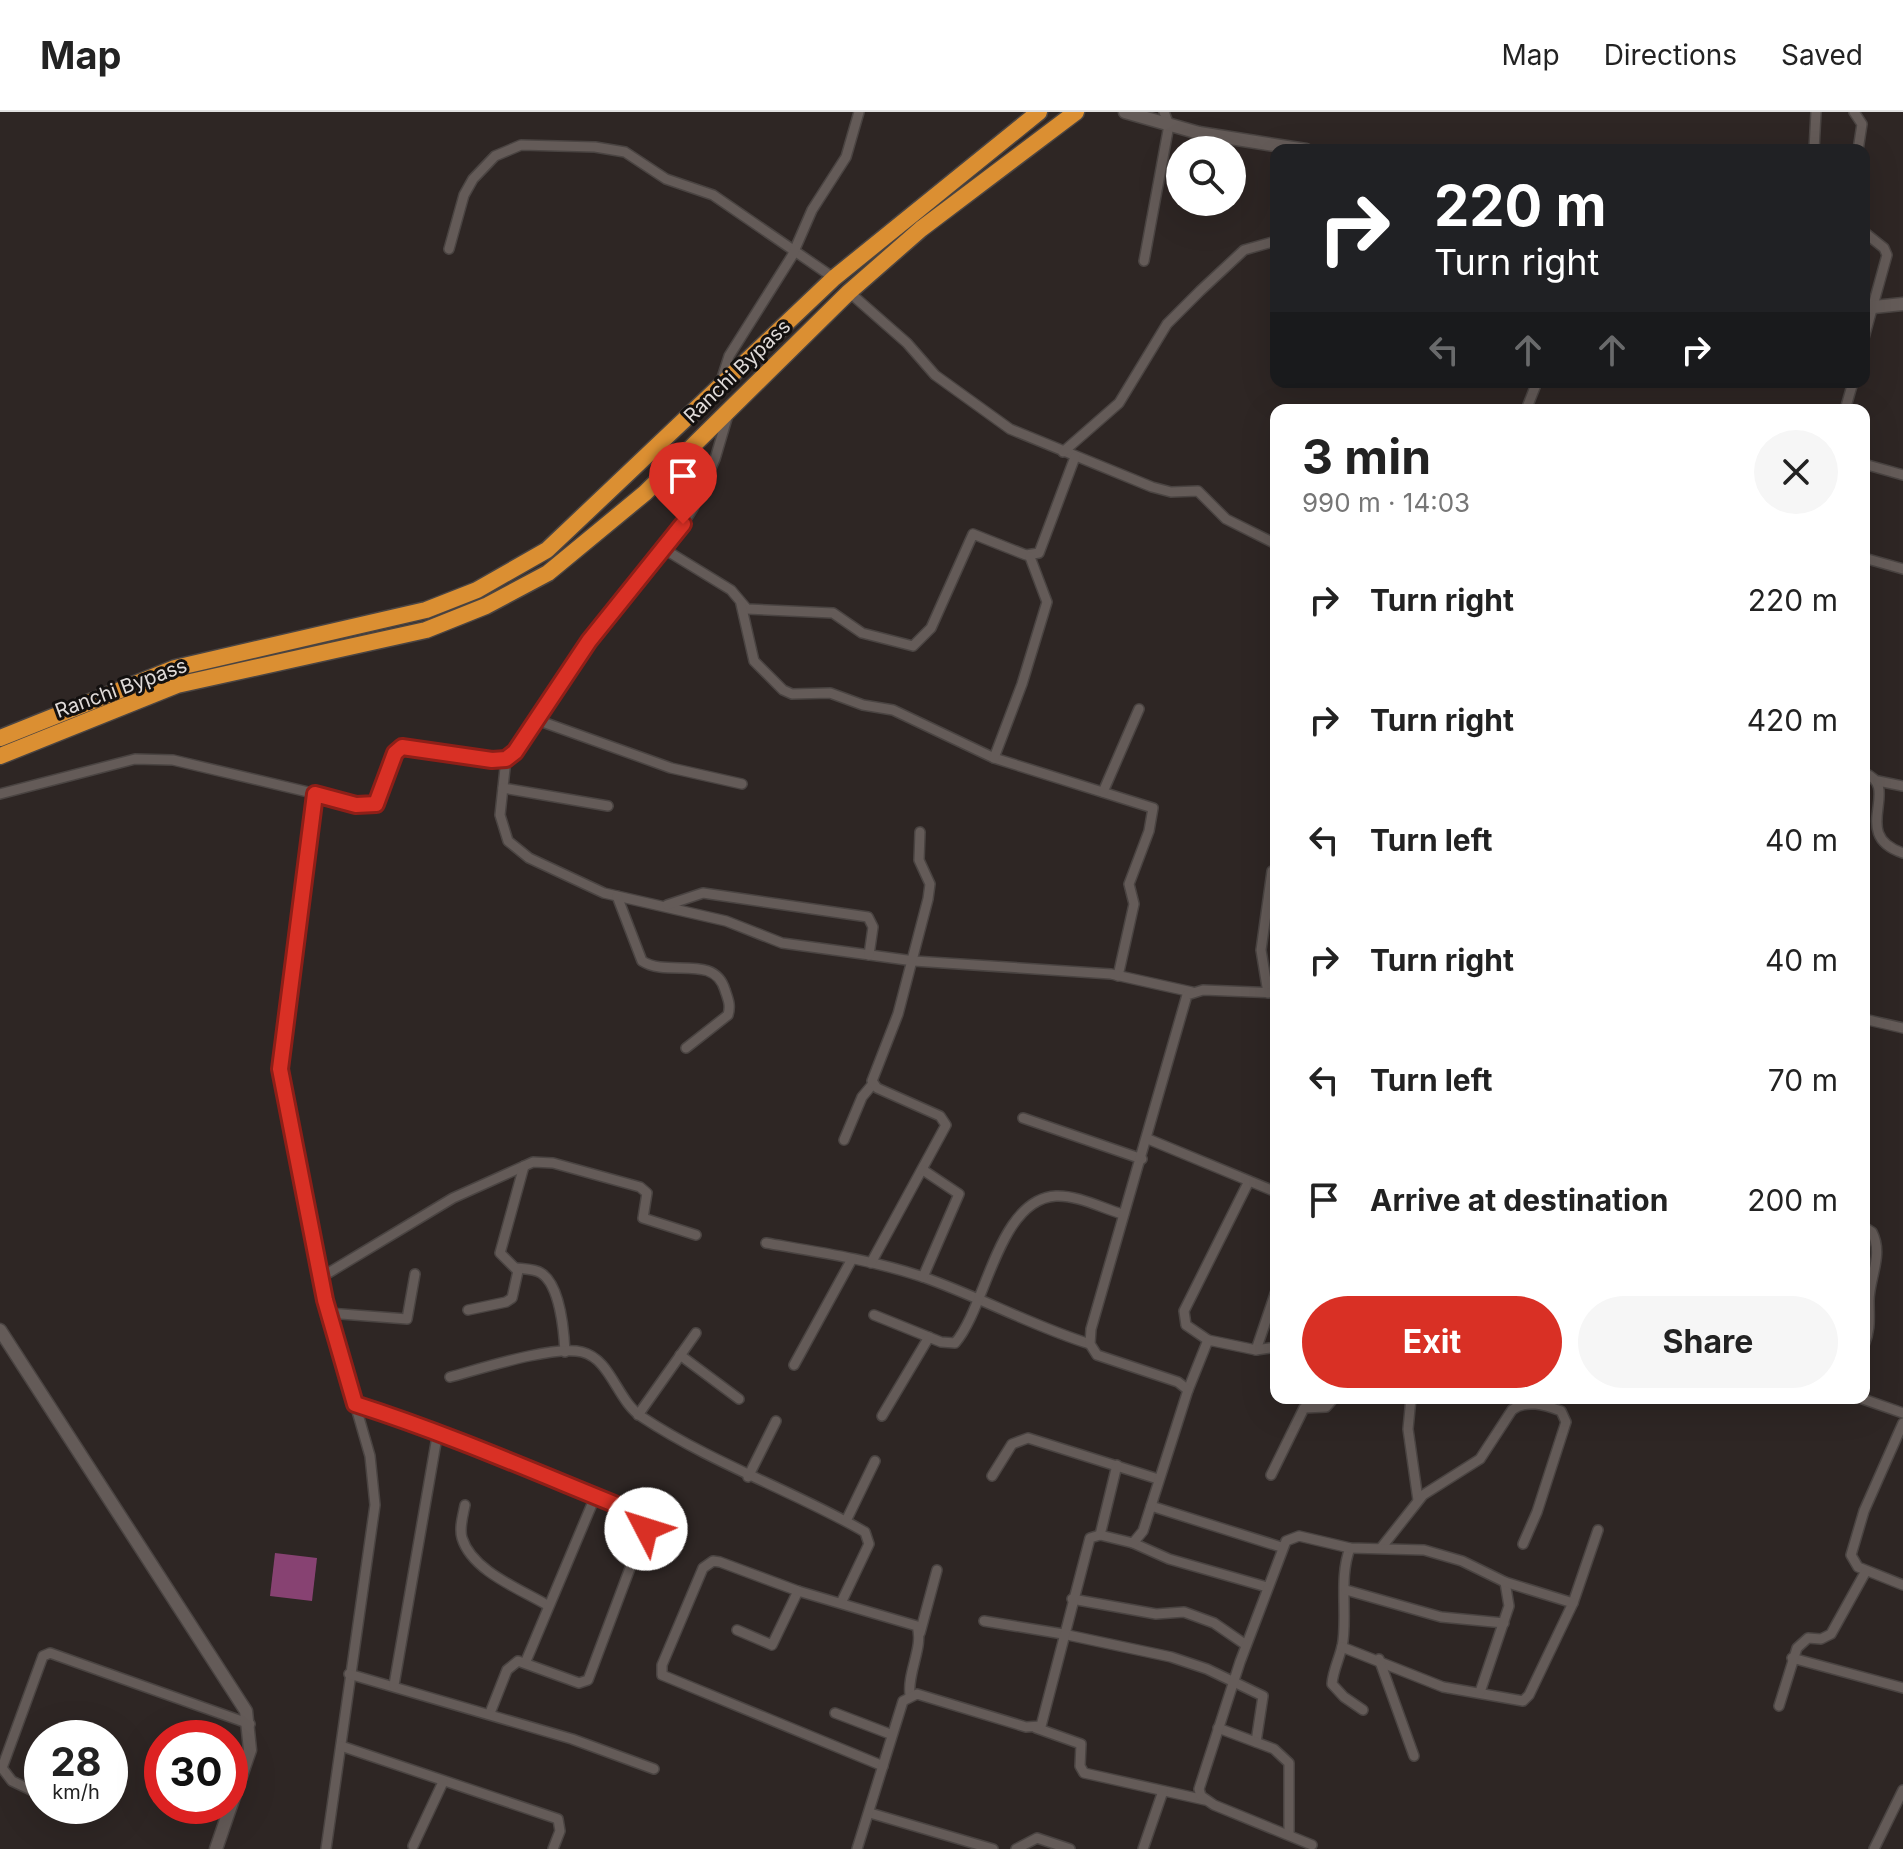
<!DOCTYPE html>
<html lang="en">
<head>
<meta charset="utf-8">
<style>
  body { margin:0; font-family:Inter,sans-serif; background:#f6f6f6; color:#222; height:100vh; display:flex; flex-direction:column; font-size:30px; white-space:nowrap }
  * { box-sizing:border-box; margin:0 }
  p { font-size:26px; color:#767676 }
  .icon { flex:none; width:44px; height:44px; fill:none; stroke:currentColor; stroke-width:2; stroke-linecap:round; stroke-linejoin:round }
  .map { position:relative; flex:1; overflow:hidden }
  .sheet { position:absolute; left:1270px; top:292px; width:600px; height:1000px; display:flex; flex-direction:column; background:#fff; border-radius:16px; box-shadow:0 8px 32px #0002 }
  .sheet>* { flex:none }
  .banner { position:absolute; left:1270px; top:32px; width:600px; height:244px; border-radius:16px; box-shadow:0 8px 32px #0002; background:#202124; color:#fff; overflow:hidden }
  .buttons { position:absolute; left:1166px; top:24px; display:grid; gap:16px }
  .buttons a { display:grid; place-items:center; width:80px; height:80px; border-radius:50%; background:#fff; box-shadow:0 8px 32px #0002; font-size:40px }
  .speed { position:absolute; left:24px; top:1608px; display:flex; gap:16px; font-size:40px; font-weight:700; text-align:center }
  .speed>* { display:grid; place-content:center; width:104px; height:104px; border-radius:50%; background:#fff; box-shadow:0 8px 32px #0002; line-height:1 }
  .speed small { font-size:20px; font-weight:400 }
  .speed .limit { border:12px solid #d22; background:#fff; color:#111 }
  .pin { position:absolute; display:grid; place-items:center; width:68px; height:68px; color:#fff; margin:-82px -34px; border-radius:50% 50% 50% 0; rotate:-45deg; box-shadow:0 0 8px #0007 }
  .pin .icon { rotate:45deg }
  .me { position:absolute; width:88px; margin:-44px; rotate:310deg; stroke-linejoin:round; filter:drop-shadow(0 0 6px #0008) }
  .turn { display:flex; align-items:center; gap:28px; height:168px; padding:0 32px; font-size:36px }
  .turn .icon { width:104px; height:104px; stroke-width:2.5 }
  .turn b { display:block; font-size:56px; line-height:68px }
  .lanes { display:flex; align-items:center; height:76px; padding:0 32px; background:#0003; justify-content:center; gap:40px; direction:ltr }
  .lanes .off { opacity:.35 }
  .round { display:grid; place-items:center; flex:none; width:84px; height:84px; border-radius:42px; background:#f6f6f6 }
  .head { display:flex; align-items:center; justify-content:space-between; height:136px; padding:0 32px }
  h1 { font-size:48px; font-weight:700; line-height:60px }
  .action { display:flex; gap:16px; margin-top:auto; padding:16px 32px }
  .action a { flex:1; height:92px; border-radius:48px; background:#d93025; color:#fff; font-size:32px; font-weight:700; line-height:92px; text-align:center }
  .action a+a { background:#f6f6f6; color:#222 }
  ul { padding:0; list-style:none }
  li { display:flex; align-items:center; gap:24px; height:120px; padding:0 32px }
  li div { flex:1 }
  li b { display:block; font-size:30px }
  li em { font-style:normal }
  header { display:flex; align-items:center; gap:48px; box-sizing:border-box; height:112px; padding:0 40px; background:#fff; border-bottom:2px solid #e0e0e0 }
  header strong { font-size:38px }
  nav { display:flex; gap:44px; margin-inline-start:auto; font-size:28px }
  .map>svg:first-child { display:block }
  .water { fill:#874272 }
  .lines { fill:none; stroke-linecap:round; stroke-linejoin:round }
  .minor-casing { stroke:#4a4442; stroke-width:12 }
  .tertiary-casing { stroke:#4a4442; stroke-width:15 }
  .trunk-casing { stroke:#4a4442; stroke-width:19 }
  .minor { stroke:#645b58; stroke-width:9 }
  .tertiary { stroke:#645b58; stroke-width:12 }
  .trunk { stroke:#db8f32; stroke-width:16 }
  .route-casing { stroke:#8d1f18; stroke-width:20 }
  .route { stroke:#d93025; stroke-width:14 }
  .labels { text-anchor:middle; stroke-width:6; stroke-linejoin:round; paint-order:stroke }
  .street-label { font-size:20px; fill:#dfdad8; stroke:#13100f }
</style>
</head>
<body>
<header>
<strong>Map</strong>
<nav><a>Map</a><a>Directions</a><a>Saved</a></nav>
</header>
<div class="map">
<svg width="1903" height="1737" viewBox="0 0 1903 1737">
  <rect width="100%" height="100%" fill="#2e2624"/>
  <!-- water -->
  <polygon class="water" points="275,1441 317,1446 312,1489 270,1484"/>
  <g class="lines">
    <!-- minor casing -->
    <g class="minor-casing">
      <g id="minor">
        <polyline points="1854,0 1862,12 1858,38"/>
        <polyline points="1814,38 1816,0"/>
        <polyline points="1864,120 1884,136 1887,143 1864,226"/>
        <polyline points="449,137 464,83 473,67 495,44 521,33 595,35 625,40 666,67 713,83 834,166"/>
        <polyline points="1144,149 1169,13 1164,0"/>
        <polyline points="849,180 907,231 935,263 1010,317 1152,375 1171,380 1198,379 1226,407 1276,432"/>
        <polyline points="721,269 729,244 792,144 812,98 846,45 859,0"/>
        <polyline points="1526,298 1537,270"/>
        <polyline points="1845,298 1853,270"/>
        <polyline points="1063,340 1119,291 1167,212 1200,179 1244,138 1276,129"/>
        <polyline points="1864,352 1903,363"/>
        <polyline points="664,437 731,478 747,497 833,501 862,521 913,534 931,516 973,422 1026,443 1039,441 1075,345"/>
        <polyline points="1864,446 1903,457"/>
        <polyline points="741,492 754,549 783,578 792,582 830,581 863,593 893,598 994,646 1153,696 1149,719 1129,772 1134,792 1118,864"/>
        <polyline points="537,608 671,656 742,672"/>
        <polyline points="994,646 1022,572 1047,490 1030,445"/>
        <polyline points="506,647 500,703 508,729 529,746 604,781 726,809 782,831 914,849 1111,862 1192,880"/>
        <path d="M1864,661C1903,675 1848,723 1903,741"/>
        <polyline points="1878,669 1903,674"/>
        <polyline points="503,676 608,694"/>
        <polyline points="1103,680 1139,597"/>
        <path d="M0,682L135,647L173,648L367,694L376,692C387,674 386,649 402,635L506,647L530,620L602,512L673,428L693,396L715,347L728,303"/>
        <polyline points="315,682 283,933 282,982 296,1033 325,1188 370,1344 375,1393 326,1737"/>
        <path d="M617,784L642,849C668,866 714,841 725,878C728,887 731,893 728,903L686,936"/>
        <polyline points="667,793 703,781 868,805 873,815 869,843"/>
        <polyline points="1268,881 1261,838 1272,759"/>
        <polyline points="1864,907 1903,916"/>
        <polyline points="1023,1006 1142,1047"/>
        <polyline points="1148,1027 1276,1080"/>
        <polyline points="844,1028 862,985 872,973"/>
        <path d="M1864,1115L1872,1120C1884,1143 1869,1166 1869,1189C1869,1206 1871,1217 1864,1233"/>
        <path d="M766,1131C818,1140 872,1148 923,1165C980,1185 1032,1214 1090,1232"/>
        <polyline points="871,1151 946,1013 940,1004 877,976 872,969 898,902 928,787 930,772 919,748 920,720"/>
        <path d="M516,1156C524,1157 535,1157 541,1161C560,1173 564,1219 565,1240"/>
        <polyline points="923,1165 959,1082 923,1058"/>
        <polyline points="320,1166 453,1086 533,1050 553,1051 640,1075 647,1081 643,1106 696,1123"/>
        <polyline points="468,1198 506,1190 512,1186 518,1159 500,1141 524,1054"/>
        <polyline points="328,1201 407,1207 415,1162"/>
        <path d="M874,1203L941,1230L955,1231C987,1194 998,1087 1056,1084C1077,1083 1102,1096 1122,1102"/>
        <polyline points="1208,1228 1186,1213 1184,1199 1249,1069"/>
        <polyline points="1256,1238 1276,1179"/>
        <polyline points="680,1243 739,1287"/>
        <polyline points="794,1253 852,1147"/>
        <path d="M450,1265C480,1257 553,1233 582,1240C611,1247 617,1289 642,1305C713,1352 792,1378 865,1420L869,1432L841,1491"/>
        <polyline points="1188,1278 1208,1228 1256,1238 1276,1235"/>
        <polyline points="1411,1286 1408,1317 1418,1388"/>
        <polyline points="1860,1286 1903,1301"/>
        <path d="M355,1292C452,1323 544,1364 639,1402L647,1411L588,1568L579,1571L518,1549L507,1558L490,1601"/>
        <polyline points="638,1303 696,1221"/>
        <polyline points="882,1304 929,1225"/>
        <polyline points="1903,1311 1864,1399 1851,1443 1858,1455 1903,1473"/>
        <polyline points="1271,1363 1304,1296 1326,1295 1334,1286"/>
        <polyline points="992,1364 1012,1332 1028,1326 1158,1367"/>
        <polyline points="748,1365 776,1309"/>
        <path d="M465,1393C463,1403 459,1416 462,1426C472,1459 520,1477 547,1493"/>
        <polyline points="1151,1394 1281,1435"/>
        <polyline points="846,1409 875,1349"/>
        <polyline points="1100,1423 1117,1353"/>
        <polyline points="1133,1431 1169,1447 1267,1475"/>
        <path d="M1350,1436C1339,1465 1347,1498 1343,1529C1341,1544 1333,1557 1332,1572L1344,1585L1363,1598"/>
        <path d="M1381,1436L1423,1383L1480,1347L1512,1298C1526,1287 1545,1293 1561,1299L1566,1310L1537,1400L1523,1432"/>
        <polyline points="1346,1478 1441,1505 1504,1511"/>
        <polyline points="1072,1487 1156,1502 1184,1500 1214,1511 1246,1533"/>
        <polyline points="984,1509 1063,1522 1171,1545 1207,1557 1263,1584 1256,1630"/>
        <polyline points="737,1518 772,1533 798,1479"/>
        <polyline points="920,1521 937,1458"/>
        <polyline points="1342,1535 1443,1575 1523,1589 1529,1583 1573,1491 1598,1418"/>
        <polyline points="1792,1546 1903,1576"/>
        <polyline points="1379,1547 1414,1644"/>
        <polyline points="526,1549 595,1385"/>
        <polyline points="349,1562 572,1627 654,1657"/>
        <polyline points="394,1573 438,1319"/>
        <polyline points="1480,1580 1509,1494 1505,1470"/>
        <polyline points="1779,1594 1797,1536 1808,1526 1821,1527 1831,1522 1866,1459"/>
        <polyline points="835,1601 890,1622"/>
        <polyline points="1036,1616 1081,1632 1080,1654 1084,1661 1205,1688"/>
        <polyline points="1218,1616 1274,1637 1289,1651 1289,1722"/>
        <polyline points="341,1634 558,1707 560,1719 553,1737"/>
        <path d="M883,1654L662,1563V1553L703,1456L713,1449L720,1450L798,1479L917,1514C924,1535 907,1560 910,1583"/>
        <polyline points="31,1678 12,1669 2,1656 43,1544 50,1541 250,1612"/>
        <polyline points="870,1701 993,1737"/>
        <polyline points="1312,1733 1214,1693 1201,1684 1199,1677 1240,1550 1286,1429 1299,1424 1350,1436 1424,1438 1462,1449 1505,1470 1573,1491"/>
        <polyline points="413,1734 443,1670"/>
        <polyline points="857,1737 903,1589 917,1582 1026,1615 1041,1614 1090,1426 1100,1423 1133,1431 1143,1419 1188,1278 1178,1270 1097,1243 1090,1232 1091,1217 1187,883 1203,878 1276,881"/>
        <polyline points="1016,1737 1037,1726 1070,1737"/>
        <polyline points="1143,1737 1163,1679"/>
        <polyline points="1874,1737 1903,1678"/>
      </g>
    </g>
    <!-- tertiary casing -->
    <g class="tertiary-casing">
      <g id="tertiary">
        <polyline points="1125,0 1199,21 1306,38"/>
        <polyline points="1864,196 1903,192"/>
        <polyline points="0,1218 246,1599 250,1638 216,1737"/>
      </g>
    </g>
    <!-- trunk casing -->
    <g class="trunk-casing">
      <g id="trunk">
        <polyline points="0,626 175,556 426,498 477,478 547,438 834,166 1039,0"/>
        <polyline points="0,644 177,573 426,518 486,494 548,461 645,381 849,180 921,117 1076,0"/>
      </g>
    </g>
    <!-- minor -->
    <use href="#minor" class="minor"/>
    <!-- tertiary -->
    <use href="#tertiary" class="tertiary"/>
    <!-- trunk -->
    <use href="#trunk" class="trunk"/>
  </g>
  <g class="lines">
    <!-- route casing -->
    <g class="route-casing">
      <path id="route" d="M646,1417L647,1411L639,1402C544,1364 452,1323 355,1292L325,1188L280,957L315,682L356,693L376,692L395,641L402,635L492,648L506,647L515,640L589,529L683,412"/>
    </g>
    <!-- route -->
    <use href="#route" class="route"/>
  </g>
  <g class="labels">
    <!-- street labels -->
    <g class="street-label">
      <text transform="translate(737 259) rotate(-44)" y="7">Ranchi Bypass</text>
      <text transform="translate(121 576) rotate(-20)" y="7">Ranchi Bypass</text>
    </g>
  </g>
</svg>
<div class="buttons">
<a><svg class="icon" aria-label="search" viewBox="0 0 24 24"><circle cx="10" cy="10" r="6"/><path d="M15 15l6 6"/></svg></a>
</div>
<div class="speed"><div>28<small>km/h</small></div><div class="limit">30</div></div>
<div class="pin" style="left:683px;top:412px;background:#d93025"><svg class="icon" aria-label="arrive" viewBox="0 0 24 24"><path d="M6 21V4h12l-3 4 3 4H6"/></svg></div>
<svg class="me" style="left:646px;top:1417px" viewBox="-20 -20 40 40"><circle r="19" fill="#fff"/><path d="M0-13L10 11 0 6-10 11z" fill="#d93025"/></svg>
<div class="banner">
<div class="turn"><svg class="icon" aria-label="right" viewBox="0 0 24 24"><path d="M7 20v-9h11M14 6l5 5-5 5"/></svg><div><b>220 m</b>Turn right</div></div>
<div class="lanes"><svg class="icon off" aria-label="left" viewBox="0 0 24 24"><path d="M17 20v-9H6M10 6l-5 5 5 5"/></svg><svg class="icon off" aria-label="ahead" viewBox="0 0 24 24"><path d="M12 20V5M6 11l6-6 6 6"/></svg><svg class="icon off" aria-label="ahead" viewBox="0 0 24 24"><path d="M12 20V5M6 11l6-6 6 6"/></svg><svg class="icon" aria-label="right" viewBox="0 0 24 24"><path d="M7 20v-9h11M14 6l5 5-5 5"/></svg></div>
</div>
<section class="sheet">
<div class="head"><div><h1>3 min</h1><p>990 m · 14:03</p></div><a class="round"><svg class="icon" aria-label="close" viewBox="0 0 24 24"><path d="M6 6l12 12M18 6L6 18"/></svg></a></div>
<ul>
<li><svg class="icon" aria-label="right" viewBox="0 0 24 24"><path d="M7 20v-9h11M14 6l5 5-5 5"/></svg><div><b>Turn right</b></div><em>220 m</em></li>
<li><svg class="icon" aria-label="right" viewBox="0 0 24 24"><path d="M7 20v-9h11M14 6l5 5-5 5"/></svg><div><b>Turn right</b></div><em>420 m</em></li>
<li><svg class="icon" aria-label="left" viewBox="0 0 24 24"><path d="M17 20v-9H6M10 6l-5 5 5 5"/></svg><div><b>Turn left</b></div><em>40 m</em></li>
<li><svg class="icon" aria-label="right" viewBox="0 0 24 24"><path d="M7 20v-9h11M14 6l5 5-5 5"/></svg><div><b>Turn right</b></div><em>40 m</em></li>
<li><svg class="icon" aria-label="left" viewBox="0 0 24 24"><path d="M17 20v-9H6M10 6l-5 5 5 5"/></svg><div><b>Turn left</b></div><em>70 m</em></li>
<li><svg class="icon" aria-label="arrive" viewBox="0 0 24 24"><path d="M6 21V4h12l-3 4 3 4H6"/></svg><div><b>Arrive at destination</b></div><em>200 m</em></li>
</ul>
<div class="action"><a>Exit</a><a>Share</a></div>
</section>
</div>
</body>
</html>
